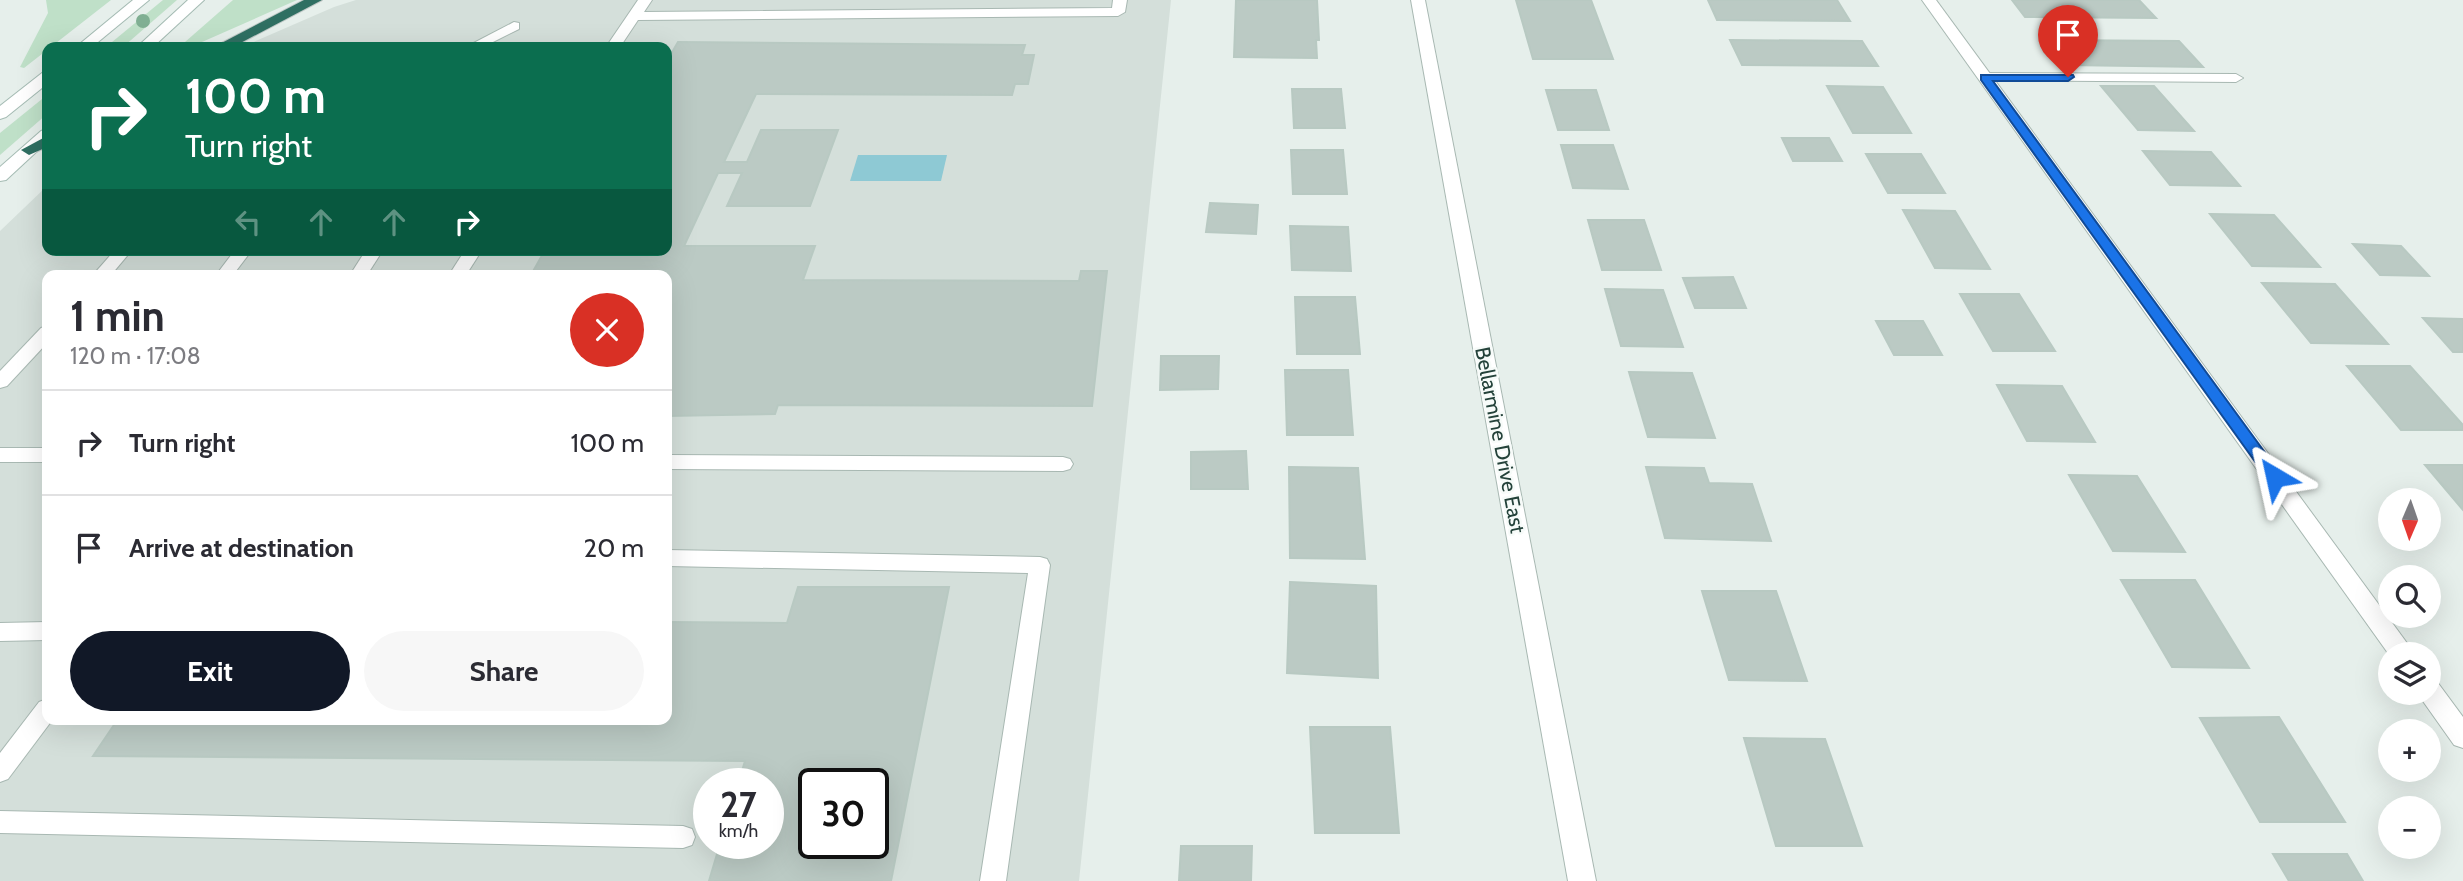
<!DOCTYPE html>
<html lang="en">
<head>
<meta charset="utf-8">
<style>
  body { margin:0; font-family:Cabin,sans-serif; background:#f7f7f7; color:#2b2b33; height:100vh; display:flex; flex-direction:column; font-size:26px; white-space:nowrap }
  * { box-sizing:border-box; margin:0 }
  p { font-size:23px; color:#7c7c81 }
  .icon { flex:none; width:38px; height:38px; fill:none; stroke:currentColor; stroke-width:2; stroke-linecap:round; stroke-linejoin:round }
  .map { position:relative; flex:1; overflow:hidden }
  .details { position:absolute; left:42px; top:270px; width:630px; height:455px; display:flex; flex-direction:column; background:#fff; border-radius:14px; box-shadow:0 7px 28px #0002 }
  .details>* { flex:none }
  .guide { position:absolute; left:42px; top:42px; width:630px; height:214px; border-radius:14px; box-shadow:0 7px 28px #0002; background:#0b6e4f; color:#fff; overflow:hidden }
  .needle { width:46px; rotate:182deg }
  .tools { position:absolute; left:2378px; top:488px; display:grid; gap:14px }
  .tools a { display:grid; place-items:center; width:63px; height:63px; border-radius:50%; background:#fff; box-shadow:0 7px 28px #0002; font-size:35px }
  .speed { position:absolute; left:693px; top:768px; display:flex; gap:14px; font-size:35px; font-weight:700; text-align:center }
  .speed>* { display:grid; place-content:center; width:91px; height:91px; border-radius:50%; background:#fff; box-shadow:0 7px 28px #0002; line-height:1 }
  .speed small { font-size:18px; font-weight:400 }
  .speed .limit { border:4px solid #111; border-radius:10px; background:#fff; color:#111 }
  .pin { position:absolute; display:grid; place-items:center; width:60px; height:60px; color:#fff; margin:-72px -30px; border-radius:50% 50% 50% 0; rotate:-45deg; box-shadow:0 0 7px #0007 }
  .pin .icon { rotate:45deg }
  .me { position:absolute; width:77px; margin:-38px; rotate:324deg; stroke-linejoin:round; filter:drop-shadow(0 0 5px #0008) }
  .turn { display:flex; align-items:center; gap:24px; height:147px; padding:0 28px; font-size:32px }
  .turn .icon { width:91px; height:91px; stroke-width:2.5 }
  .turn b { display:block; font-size:49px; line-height:60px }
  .lanes { display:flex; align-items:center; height:66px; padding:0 28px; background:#0003; justify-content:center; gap:35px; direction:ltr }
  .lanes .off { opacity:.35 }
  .round { display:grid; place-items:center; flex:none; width:74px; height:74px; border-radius:37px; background:#f7f7f7 }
  .summary { display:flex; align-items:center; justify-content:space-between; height:119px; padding:0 28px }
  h1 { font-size:42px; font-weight:800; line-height:52px }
  .button { display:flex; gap:14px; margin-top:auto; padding:14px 28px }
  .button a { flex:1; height:80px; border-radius:42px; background:#111827; color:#fff; font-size:28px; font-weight:800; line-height:80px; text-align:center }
  .button a+a { background:#f7f7f7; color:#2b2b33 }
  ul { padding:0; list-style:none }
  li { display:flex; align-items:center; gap:21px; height:105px; padding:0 28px; border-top:2px solid #e1e1e2 }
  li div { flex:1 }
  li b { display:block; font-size:26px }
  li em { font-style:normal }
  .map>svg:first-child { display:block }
  .built { fill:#d4dfda; fill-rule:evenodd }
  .green { fill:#bfe0c8 }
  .water { fill:#8ec9d4 }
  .building { fill:#bbcac4; stroke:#b8c9c2; stroke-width:2; fill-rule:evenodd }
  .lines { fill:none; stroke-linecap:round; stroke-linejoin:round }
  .service-casing { stroke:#a8b8b2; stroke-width:2 }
  .minor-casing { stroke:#a8b8b2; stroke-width:2 }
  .secondary-casing { stroke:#a4bbb3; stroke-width:2 }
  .motorway-casing { stroke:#c2cac8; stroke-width:2 }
  .service { fill:#fff; fill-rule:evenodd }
  .minor { fill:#fff; fill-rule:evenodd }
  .secondary { fill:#fff; fill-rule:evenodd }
  .motorway { fill:#2f6f62; fill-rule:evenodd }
  .tree { fill:#80af93 }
  .route { fill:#1a73e8; stroke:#114b97; stroke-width:2 }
  .labels { text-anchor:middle; stroke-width:5; stroke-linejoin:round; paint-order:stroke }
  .street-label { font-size:21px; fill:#24423a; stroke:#f7fbf9 }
</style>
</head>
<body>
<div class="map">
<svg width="2463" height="881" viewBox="0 0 2463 881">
  <rect width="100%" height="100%" fill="#e6efeb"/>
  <!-- built -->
  <path class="built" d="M356,0H1171L1079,881H0V231L47,186V250H667V47H242L334,7ZM47,275H667V719H47ZM709,784H768V844H709ZM814,784H873V844H814Z"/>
  <!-- green -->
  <g class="green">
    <polygon points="46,0 111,0 24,68 20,67 48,13"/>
    <polygon points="163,0 177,0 123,47 106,47"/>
    <polygon points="233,0 297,0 202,42 185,42"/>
    <polygon points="47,95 47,114 0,155 0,133"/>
  </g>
  <!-- water -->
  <polygon class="water" points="858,155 947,155 941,181 850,181"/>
  <!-- building -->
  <g class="building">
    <polygon points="1236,0 1317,0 1319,40 1316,40 1317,58 1234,57"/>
    <polygon points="1516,0 1591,0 1613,59 1533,59"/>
    <polygon points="1708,0 1837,0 1850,21 1717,20"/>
    <polygon points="2012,0 2139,0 2156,18 2025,17"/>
    <polygon points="1730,40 1862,41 1878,66 1742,65"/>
    <polygon points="2045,40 2179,41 2203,67 2065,65"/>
    <polygon points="678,42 1025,45 1022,55 1034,55 1028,84 1015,84 1012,95 756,94 724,162 747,162 761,130 838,130 810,206 727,206 742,173 718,173 684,246 815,246 803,280 1079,281 1081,271 1107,271 1092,406 778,405 775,414 667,416 667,275 531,275 545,250 667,250 667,67 670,61 667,61"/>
    <polygon points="1827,86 1883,87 1911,133 1853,133"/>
    <polygon points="2101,86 2154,86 2194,131 2138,130"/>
    <polygon points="1292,89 1341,89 1345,128 1294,128"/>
    <polygon points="1546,90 1596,90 1609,130 1558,130"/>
    <polygon points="1782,138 1829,138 1842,161 1793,161"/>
    <polygon points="1561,145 1613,145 1628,189 1573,188"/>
    <polygon points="1291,150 1343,150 1347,194 1293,194"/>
    <polygon points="2143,151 2211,152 2240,186 2170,185"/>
    <polygon points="1866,154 1921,154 1945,193 1888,193"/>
    <polygon points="1210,203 1258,205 1256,234 1206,232"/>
    <polygon points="1903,210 1955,211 1990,269 1935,268"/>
    <polygon points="2210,214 2274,215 2320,267 2252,266"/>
    <polygon points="1588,220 1644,220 1661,270 1602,270"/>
    <polygon points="1290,226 1348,227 1351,271 1292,270"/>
    <polygon points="2353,244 2401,246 2429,276 2380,275"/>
    <polygon points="1733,277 1746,308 1695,308 1683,278"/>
    <polygon points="2262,283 2335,284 2388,344 2311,343"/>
    <polygon points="1605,289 1663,290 1683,347 1621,346"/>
    <polygon points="1960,294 2019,294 2055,351 1993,351"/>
    <polygon points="1295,297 1355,297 1360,354 1297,354"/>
    <polygon points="2423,318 2463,319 2463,352 2453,352"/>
    <polygon points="1876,321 1923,321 1942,355 1894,355"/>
    <polygon points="1161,356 1219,356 1218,389 1160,390"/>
    <polygon points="2347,366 2410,366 2463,425 2463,430 2401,430"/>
    <polygon points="1285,370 1348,370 1353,435 1287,435"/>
    <polygon points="1629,372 1692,373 1715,438 1648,437"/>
    <polygon points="1997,385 2062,386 2095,442 2027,441"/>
    <polygon points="1246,451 1248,489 1191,489 1191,452"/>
    <polygon points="2425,465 2463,465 2463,510"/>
    <polygon points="1289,467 1358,468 1365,559 1290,558"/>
    <polygon points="1646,467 1704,468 1709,483 1752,484 1771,541 1665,538"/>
    <polygon points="2069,475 2137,476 2185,552 2113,551"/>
    <polygon points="2121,580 2195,580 2249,668 2172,667"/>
    <polygon points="1290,582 1376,586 1378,678 1287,673"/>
    <path d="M798,587H949L891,881H709L720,844H768V784H738L745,761L93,756L118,719H667V622L787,623ZM814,784H873V844H814Z"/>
    <polygon points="1702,591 1776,591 1807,681 1729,680"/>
    <polygon points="2279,717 2345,822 2260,822 2200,718"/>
    <polygon points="1310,727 1390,727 1399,833 1315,833"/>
    <polygon points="1744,738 1825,739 1862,846 1776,846"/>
    <polygon points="1181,846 1252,846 1251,881 1179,881"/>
    <polygon points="2273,854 2347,854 2363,881 2289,881"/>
  </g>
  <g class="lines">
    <!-- service casing -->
    <g class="service-casing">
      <g id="service">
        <polygon points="638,0 652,0 644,12 1112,8 1113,0 1127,0 1125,12 1118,16 638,20 620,47 606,47"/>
        <polygon points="514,22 519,23 519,29 483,47 466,47"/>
        <polygon points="1985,73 2236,74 2243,78 2236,82 1980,80 1978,77"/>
        <polygon points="115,250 132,250 111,275 93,275"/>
        <polygon points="235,250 252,250 233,275 216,275"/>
        <polygon points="366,250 383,250 367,275 350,275"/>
        <polygon points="465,250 482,250 466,275 449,275"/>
        <polygon points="47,326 47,343 7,386 0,388 0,371 41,328"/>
        <rect x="0" y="448" width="47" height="14"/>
        <polygon points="667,455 1063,457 1070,459 1073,464 1070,469 1063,471 667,469"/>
        <polygon points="667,550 1040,557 1047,559 1050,565 1006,881 980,881 1028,573 667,566"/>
        <polygon points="47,622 47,640 0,641 0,623"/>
        <polygon points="47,699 47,719 53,719 8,779 0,782 0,753 39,702"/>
        <polygon points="0,811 683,826 692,829 695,837 692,845 683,848 0,833"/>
      </g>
    </g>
    <!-- minor casing -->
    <g class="minor-casing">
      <g id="minor">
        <polygon points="1411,0 1425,0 1596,881 1568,881"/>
        <polygon points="1922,0 1936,0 2415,654 2390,656"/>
        <polygon points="2429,679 2438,683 2463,717 2463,748 2454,745 2420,697 2418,693 2429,693"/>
      </g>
    </g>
    <!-- secondary casing -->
    <g class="secondary-casing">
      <g id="secondary">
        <polygon points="133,0 149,0 92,47 76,47"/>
        <polygon points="188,0 204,0 153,47 137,47"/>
        <polygon points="47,71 47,84 6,117 0,119 0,106 42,73"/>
        <polygon points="47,129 47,142 6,180 0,181 0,167 41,131"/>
      </g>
    </g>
    <!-- motorway casing -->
    <g class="motorway-casing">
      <g id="motorway">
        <polygon points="304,0 322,0 233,47 214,47"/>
        <polygon points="47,136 47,147 29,155 21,150"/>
      </g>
    </g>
    <!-- service -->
    <use href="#service" class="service"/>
    <!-- minor -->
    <use href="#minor" class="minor"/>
    <!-- secondary -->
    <use href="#secondary" class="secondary"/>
    <!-- motorway -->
    <use href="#motorway" class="motorway"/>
  </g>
  <!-- trees -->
  <circle class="tree" cx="143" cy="21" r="7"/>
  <!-- route -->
  <polygon class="route" points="1981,75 2073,75 2074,77 2068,81 1993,81 2280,473 2283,477 2280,481 2269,481 1981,80"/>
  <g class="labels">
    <!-- street labels -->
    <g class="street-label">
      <text transform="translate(1500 440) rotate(79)" y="7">Bellarmine Drive East</text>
    </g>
  </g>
</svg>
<div class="tools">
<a><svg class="needle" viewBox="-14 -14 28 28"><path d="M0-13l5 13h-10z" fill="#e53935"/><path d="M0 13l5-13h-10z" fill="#7c7c81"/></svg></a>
<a><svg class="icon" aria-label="search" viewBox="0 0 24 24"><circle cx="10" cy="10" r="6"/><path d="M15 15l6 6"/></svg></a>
<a><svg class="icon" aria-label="layers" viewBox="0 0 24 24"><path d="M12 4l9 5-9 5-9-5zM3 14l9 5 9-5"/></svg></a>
<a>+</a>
<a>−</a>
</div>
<div class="speed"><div>27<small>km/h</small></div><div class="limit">30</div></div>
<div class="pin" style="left:2068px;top:77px;background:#d93025"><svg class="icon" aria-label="arrive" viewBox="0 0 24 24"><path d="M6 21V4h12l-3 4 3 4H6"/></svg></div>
<svg class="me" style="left:2275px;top:477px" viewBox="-20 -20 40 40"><path d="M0-17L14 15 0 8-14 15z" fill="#1a73e8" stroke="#fff" stroke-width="4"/></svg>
<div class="guide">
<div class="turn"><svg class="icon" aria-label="right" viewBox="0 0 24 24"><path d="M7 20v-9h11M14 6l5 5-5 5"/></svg><div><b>100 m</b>Turn right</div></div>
<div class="lanes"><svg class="icon off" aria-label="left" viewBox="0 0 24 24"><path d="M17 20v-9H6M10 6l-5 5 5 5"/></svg><svg class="icon off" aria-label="ahead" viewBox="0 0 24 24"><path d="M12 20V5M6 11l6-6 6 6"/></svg><svg class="icon off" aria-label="ahead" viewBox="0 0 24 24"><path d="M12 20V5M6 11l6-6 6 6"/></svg><svg class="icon" aria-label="right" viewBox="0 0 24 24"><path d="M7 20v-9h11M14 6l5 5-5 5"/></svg></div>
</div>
<section class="details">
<div class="summary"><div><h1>1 min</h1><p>120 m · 17:08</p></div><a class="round" style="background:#d93025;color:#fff"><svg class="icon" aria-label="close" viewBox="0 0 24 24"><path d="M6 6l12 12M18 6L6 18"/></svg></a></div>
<ul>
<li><svg class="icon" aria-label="right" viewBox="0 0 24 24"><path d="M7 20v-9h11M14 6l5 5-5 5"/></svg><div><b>Turn right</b></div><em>100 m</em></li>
<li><svg class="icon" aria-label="arrive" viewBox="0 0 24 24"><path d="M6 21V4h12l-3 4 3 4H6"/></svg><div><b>Arrive at destination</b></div><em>20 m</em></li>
</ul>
<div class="button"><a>Exit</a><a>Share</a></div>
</section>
</div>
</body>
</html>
